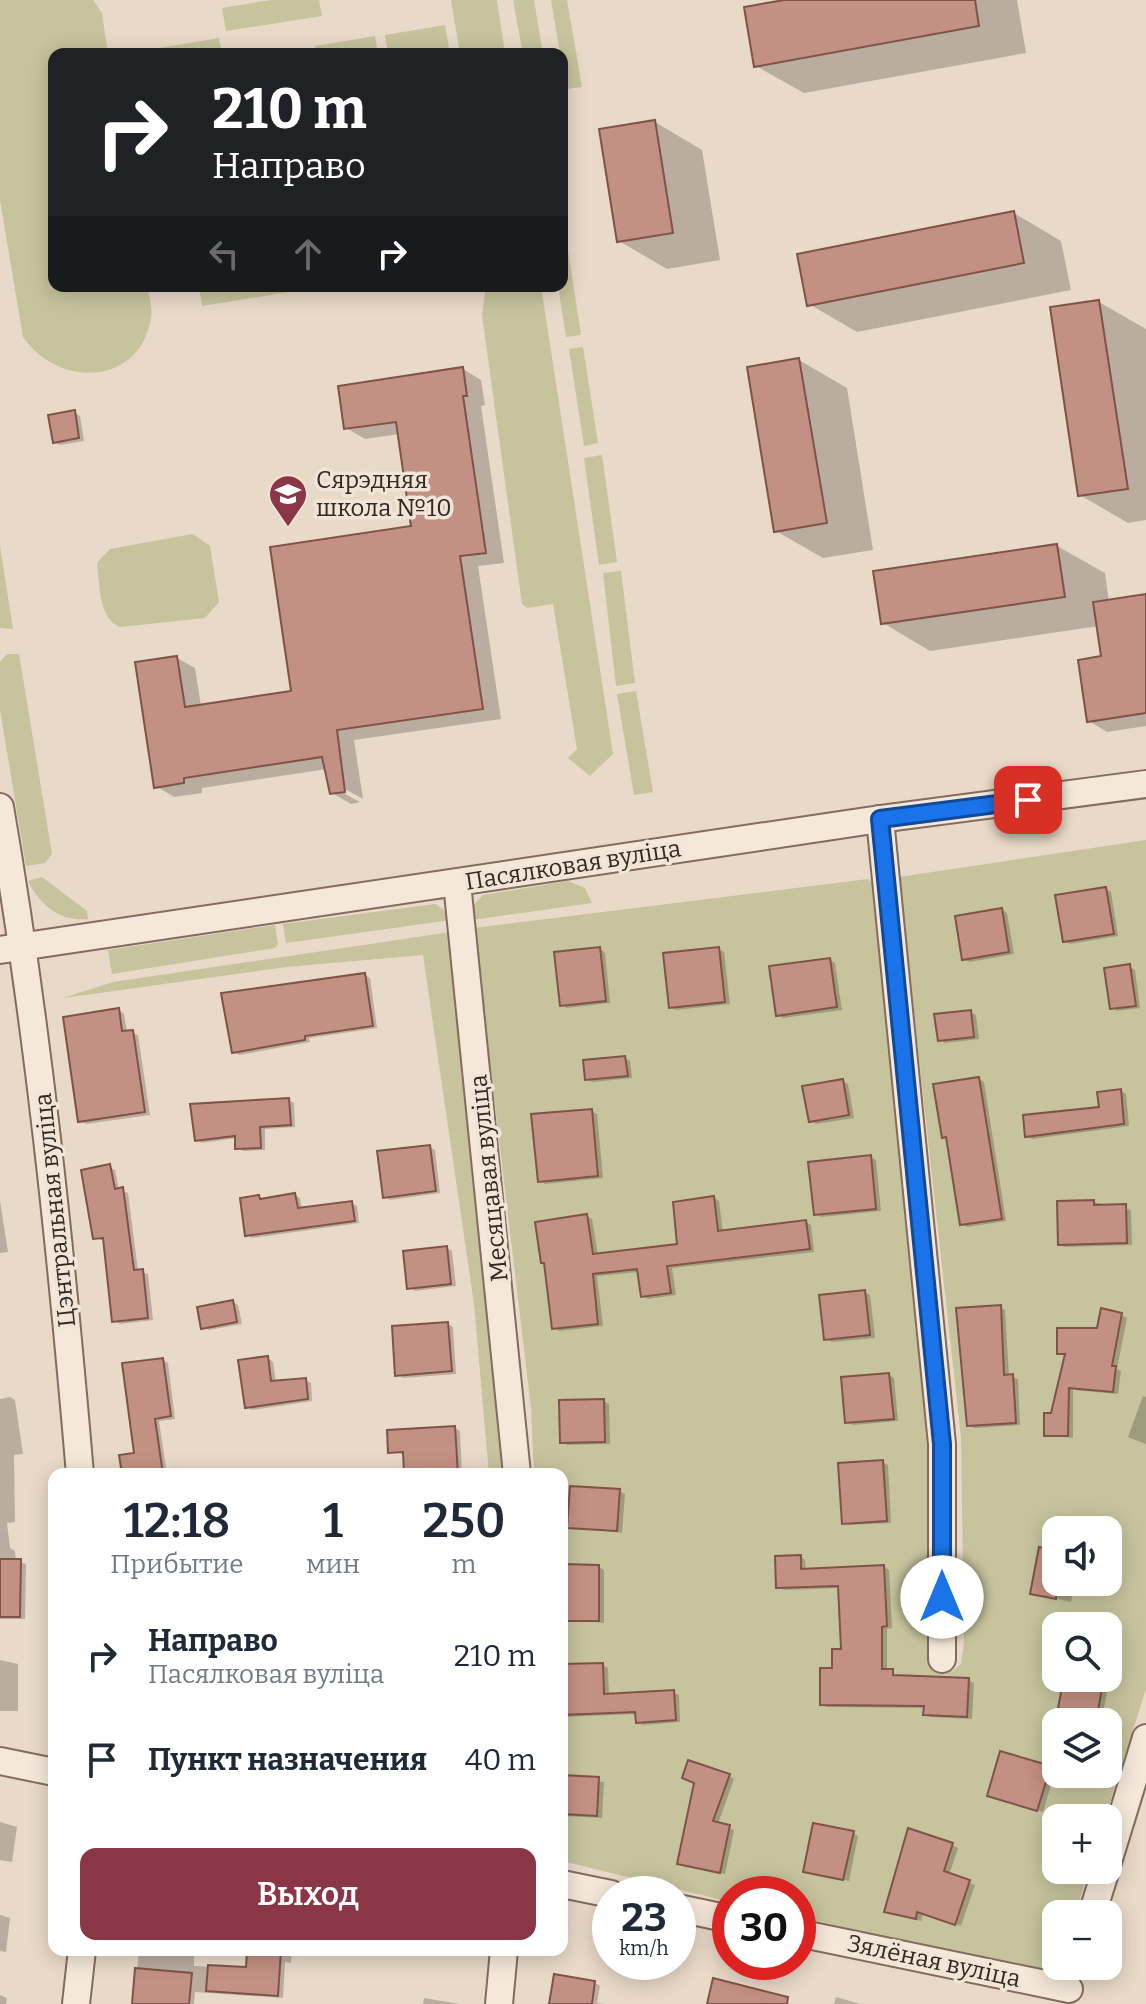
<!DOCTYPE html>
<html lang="ru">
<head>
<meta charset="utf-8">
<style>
  body { margin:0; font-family:Bitter,serif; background:#f2f2f3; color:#1f2937; height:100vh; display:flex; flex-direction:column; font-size:30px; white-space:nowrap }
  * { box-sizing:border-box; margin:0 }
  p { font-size:26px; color:#747a83 }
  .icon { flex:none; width:44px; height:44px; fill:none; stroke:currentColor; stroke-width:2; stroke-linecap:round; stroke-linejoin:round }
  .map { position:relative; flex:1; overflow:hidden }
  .side { position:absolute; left:48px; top:1468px; width:520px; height:488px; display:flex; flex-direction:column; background:#fff; border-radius:16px; box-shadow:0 4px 20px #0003 }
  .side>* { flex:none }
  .hud { position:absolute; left:48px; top:48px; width:520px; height:244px; border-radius:16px; box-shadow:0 4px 20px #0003; background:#202124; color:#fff; overflow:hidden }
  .controls { position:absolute; left:1042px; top:1516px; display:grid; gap:16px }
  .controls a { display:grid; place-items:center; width:80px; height:80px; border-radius:16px; background:#fff; box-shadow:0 4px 20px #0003; font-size:40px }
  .speed { position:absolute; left:592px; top:1876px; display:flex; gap:16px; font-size:40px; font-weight:700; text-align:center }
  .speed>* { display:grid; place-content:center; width:104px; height:104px; border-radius:50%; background:#fff; box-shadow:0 4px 20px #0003; line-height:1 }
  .speed small { font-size:20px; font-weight:400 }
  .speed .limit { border:12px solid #d22; background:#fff; color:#111 }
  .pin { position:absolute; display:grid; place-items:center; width:68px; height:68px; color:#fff; margin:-34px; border-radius:16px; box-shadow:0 4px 12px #0006 }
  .me { position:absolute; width:88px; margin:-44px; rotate:0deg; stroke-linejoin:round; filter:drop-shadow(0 0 6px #0008) }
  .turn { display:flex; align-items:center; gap:28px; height:168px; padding:0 32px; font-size:36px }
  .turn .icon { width:104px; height:104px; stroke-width:2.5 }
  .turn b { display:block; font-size:56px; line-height:68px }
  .lanes { display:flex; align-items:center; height:76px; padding:0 32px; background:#0003; justify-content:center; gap:40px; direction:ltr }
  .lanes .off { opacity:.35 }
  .eta { display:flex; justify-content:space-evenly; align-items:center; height:136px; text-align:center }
  .eta b { font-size:48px; font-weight:600; line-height:56px }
  .action { display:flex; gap:16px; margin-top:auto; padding:16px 32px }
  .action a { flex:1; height:92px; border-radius:16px; background:#8b3647; color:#fff; font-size:32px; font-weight:600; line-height:92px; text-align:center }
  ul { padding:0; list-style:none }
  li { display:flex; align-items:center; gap:24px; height:104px; padding:0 32px }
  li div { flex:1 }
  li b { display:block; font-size:30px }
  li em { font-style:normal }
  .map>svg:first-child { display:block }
  .green { fill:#c6c39d; fill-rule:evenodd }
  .shadow { fill:#0003 }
  .building { fill:#c39183; stroke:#7f5348; stroke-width:2 }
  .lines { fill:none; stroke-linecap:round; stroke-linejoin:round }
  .minor-casing { stroke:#836c5f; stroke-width:30 }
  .minor { stroke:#f5e8da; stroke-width:26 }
  .route-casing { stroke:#114b97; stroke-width:20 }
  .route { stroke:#1a73e8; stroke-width:14 }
  .labels { text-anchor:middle; stroke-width:7; stroke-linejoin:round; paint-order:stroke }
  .poi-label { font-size:24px; fill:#352721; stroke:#f1e5d7; text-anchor:start }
  .street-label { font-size:24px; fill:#352721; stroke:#f1e5d7 }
</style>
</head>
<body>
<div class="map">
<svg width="1146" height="2004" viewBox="0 0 1146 2004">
  <rect width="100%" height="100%" fill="#e9d9c8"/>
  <!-- green -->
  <g class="green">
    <path d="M0,0H93L102,13L108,54H54V286H147C149,296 153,307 151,317C141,386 59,389 23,337L0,200Z"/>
    <polygon points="271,0 319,0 322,16 226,31 222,8"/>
    <polygon points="451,0 497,0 505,54 460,54"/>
    <polygon points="513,0 534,0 543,54 523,54"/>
    <polygon points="551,0 567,0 582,87 566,89"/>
    <polygon points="445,25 450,54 388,54 385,35"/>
    <polygon points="375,36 378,54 316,54 315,46"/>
    <polygon points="219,38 222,54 154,54 153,49"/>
    <polygon points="563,217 581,335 566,337 558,286 562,286"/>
    <polygon points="199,286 314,286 314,288 202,306"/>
    <polygon points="486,286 541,286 613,754 590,776 568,758 577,749 553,604 527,608 522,604 482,315"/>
    <polygon points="583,347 598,443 584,446 569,349"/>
    <polygon points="602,455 617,562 599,565 584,458"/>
    <path d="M193,534L210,546L219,602L205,618L120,627C98,618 100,584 97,563L110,549Z"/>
    <polygon points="0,546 13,629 0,628"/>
    <polygon points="621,571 635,683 616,686 603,573"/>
    <polygon points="7,654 19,654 52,854 45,863 26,866 0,710 0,662"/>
    <polygon points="636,691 653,792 634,795 617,694"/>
    <path d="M1146,840V1689L1105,1818H1056V1870H1089L1075,1914H1056V1963L1052,1968L1031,1970L798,1917V1894H730V1902L562,1861V1474H534L531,1408L474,928L868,879L874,884L930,1444L928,1661L939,1669L952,1671L961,1664L964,1642L961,1438L899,877ZM1056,1530H1108V1582H1056ZM1056,1626H1108V1678H1056ZM1056,1722H1108V1774H1056Z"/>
    <path d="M42,877L87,911L88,919C60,922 40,905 28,881Z"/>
    <polygon points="568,881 585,888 592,903 472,920 470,909 483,895"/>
    <polygon points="435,904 447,912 451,920 286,943 283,924"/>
    <polygon points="275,925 278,944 275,948 112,974 108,950"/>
    <polygon points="451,932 505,1474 489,1474 474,1304 423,955 286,967 63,998 113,982"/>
  </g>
  <!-- shadow -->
  <g class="shadow">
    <polygon points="796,0 1017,0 1026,53 804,93 756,66"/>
    <polygon points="655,122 702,150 720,260 667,269 619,241"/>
    <polygon points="1014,213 1061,241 1071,290 857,332 809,304"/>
    <polygon points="1099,302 1146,329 1146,520 1128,523 1080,495"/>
    <polygon points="799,360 847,388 873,550 823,558 776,531"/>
    <polygon points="463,369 481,380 485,405 481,406 504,563 478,566 501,719 354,740 363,799 345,789 345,794 360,802 351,804 332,793 327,769 202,788 202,793 174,797 156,786 177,658 195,668 201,706 293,693 414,528 400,434 365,439 346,428"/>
    <polygon points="74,413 80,416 84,441 60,445 54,442"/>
    <polygon points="1057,546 1105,573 1109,602 1146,596 1146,726 1107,732 1089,721 1104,658 1099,626 930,651 883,623"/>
    <polygon points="1106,889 1111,892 1118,936 1070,944 1064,941"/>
    <polygon points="1002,910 1007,913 1014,954 970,962 964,959"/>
    <polygon points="600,949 605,953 610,1003 567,1008 561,1004"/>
    <polygon points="718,949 724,952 730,1004 676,1010 670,1007"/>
    <polygon points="830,960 835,963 842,1010 783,1018 778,1015"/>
    <polygon points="1129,967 1135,970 1140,1008 1117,1011 1112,1008"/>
    <polygon points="365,975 370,978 377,1028 309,1038 310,1042 239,1055 234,1052"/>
    <polygon points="119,1010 124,1014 127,1032 138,1035 150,1115 86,1124 80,1121"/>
    <polygon points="970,1012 976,1015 979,1039 945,1043 940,1040"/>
    <polygon points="625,1058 630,1061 632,1078 592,1082 587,1079"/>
    <polygon points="979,1079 984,1082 1006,1221 967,1227 962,1224 949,1139 944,1137"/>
    <polygon points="842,1081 848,1084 854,1118 816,1124 811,1121"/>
    <polygon points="1121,1091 1126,1094 1129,1126 1032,1139 1026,1136 1101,1109"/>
    <polygon points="288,1100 294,1103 295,1127 265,1129 265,1150 243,1151 237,1147 237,1138 202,1143 197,1140"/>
    <polygon points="591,1111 597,1114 603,1178 545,1184 539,1180"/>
    <polygon points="429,1147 435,1150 440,1193 390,1200 385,1197"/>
    <polygon points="870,1157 876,1160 881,1211 821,1217 816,1214"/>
    <polygon points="109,1167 115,1170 119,1190 128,1193 138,1271 148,1274 153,1320 120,1324 114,1321 105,1241 94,1238"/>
    <polygon points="295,1195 300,1198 302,1210 351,1203 357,1206 359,1223 252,1238 247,1234 259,1197 266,1200"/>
    <polygon points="714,1198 719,1201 723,1233 806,1222 811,1225 814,1252 672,1268 676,1295 648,1299 642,1296 639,1272 597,1276 603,1326 559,1331 554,1328 546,1264 542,1262 587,1216 592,1219 598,1255 679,1246"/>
    <polygon points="0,1201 8,1252 0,1253"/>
    <polygon points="1094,1202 1131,1210 1132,1245 1065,1247 1060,1244"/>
    <polygon points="447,1248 452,1251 456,1286 415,1291 409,1287"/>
    <polygon points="864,1292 870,1295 875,1338 832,1342 826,1339"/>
    <polygon points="233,1302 238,1305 242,1324 209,1330 203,1327"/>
    <polygon points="1000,1307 1005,1310 1009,1376 1018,1379 1020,1425 974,1428 969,1425"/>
    <polygon points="1121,1315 1127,1318 1117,1369 1121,1371 1118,1394 1073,1390 1073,1438 1046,1435 1066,1357 1059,1353"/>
    <polygon points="448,1324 453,1327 456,1374 403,1378 397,1374"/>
    <polygon points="268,1358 273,1362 276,1383 305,1380 311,1383 312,1401 252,1410 247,1407"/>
    <polygon points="162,1360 168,1363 175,1419 159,1421 167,1474 124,1474 136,1455"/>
    <polygon points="889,1375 894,1378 898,1421 853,1425 847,1422"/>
    <polygon points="1143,1396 1146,1397 1146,1444 1128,1437"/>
    <polygon points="10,1397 15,1400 23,1454 14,1455 15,1522 7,1523 10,1548 15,1551 16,1561 26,1564 25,1619 0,1619 0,1399"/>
    <polygon points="604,1401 609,1404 610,1444 567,1445 562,1442"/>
    <polygon points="455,1428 460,1431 462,1474 406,1474 405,1454 390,1452"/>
    <polygon points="882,1462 888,1465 891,1523 849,1525 844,1522"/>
    <polygon points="619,1491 625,1494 622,1533 569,1527"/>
    <polygon points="1056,1552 1056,1582 1075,1582 1071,1602 1032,1593"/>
    <polygon points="800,1557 805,1560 806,1571 884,1567 889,1570 892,1628 887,1629 887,1671 898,1677 968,1680 974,1683 972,1719 931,1717 926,1714 926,1708 827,1707 822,1704 843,1651 840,1588 784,1590 778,1587"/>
    <polygon points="599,1567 604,1570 604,1623 564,1620"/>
    <polygon points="0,1660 18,1664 18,1711 0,1711"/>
    <polygon points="602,1665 608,1668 609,1696 673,1692 679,1695 680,1722 643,1725 638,1722 637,1714 562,1717 562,1666"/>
    <polygon points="1101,1690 1107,1693 1101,1722 1058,1719"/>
    <polygon points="1050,1768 1055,1771 1043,1812 994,1798"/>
    <polygon points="729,1776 734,1779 718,1824 734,1830 725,1874 685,1866 679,1863"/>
    <polygon points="562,1777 604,1782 602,1818 562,1816"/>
    <polygon points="0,1822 17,1827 12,1862 0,1860"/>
    <polygon points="853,1833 858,1836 849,1881 806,1871"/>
    <polygon points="952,1845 958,1848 949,1875 975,1885 961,1926 923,1914 921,1921 886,1911"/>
    <polygon points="0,1915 10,1918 6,1952 0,1951"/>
    <polygon points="139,1950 194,1950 194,1966 247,1969 249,1950 292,1950 291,1963 285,1962 283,1998 195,1992 194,2004 134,2004"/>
    <polygon points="595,1983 600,1986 597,2003 605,2004 551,2004"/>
    <polygon points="0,1995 7,1998 6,2004 0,2004"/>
    <polygon points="836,1997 860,2004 834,2004"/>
    <polygon points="424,1998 460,2004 423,2004"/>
  </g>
  <!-- building -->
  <g class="building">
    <polygon points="784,0 975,0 979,26 754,67 744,7"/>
    <polygon points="655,120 673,233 617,242 599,129"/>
    <polygon points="1014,211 1024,263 807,306 797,254"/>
    <polygon points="1099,300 1128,489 1078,496 1050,307"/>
    <polygon points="799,358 827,523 774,532 747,367"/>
    <polygon points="463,367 467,396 463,396 486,553 460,556 483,709 337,730 345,792 330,794 322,757 184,778 184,783 154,788 135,662 177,656 185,707 291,691 270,547 411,526 396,422 344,429 338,386"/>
    <polygon points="75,410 79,438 53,443 48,415"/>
    <polygon points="1057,544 1065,597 881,624 873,571"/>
    <polygon points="1146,594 1146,713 1087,722 1078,660 1101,656 1093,602"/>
    <polygon points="1106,887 1114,934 1063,942 1055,895"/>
    <polygon points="1002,908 1009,952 962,960 955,916"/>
    <polygon points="600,947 606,1001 560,1006 554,952"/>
    <polygon points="719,947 725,1002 669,1008 663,953"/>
    <polygon points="830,958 837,1007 776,1016 769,966"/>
    <polygon points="1130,964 1136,1006 1110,1009 1104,968"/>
    <polygon points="365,973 373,1026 305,1036 305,1040 232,1053 221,993"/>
    <polygon points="119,1008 122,1031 133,1030 145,1112 78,1122 63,1017"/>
    <polygon points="971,1010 974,1037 938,1041 934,1014"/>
    <polygon points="625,1056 628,1076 585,1080 583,1060"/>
    <polygon points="979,1077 1002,1219 960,1225 946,1137 942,1138 933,1084"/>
    <polygon points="843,1079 849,1115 809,1122 802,1086"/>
    <polygon points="1121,1089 1124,1124 1025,1137 1023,1115 1099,1107 1097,1092"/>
    <polygon points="289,1098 291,1125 260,1127 261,1148 235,1149 235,1136 195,1141 190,1104"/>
    <polygon points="592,1109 598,1176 538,1182 531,1114"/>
    <polygon points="430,1145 436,1191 383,1198 377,1151"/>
    <polygon points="871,1155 876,1209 814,1215 808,1162"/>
    <polygon points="110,1164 115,1189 123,1187 134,1270 143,1269 148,1318 112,1322 103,1238 93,1239 81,1170"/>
    <polygon points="295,1193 298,1208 352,1201 355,1221 245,1236 240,1198 259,1195 260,1199"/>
    <polygon points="714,1196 718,1231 806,1220 810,1249 667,1266 671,1293 641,1297 637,1269 593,1274 598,1324 552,1329 544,1263 541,1263 535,1222 587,1214 593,1254 677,1244 673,1202"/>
    <polygon points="1094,1200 1094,1205 1126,1204 1127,1243 1058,1245 1057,1201"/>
    <polygon points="447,1246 451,1284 407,1289 403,1251"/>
    <polygon points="865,1290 870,1335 824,1340 819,1295"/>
    <polygon points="233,1300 237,1322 201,1329 197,1307"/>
    <polygon points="1001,1305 1004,1375 1013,1374 1016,1423 967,1426 956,1308"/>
    <polygon points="1101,1308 1122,1313 1112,1366 1116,1366 1113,1392 1069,1388 1068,1436 1044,1436 1044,1413 1051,1413 1065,1354 1057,1354 1057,1328 1097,1328"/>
    <polygon points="448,1322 452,1371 395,1376 392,1326"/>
    <polygon points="268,1356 271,1381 306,1378 308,1399 245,1408 238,1360"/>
    <polygon points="163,1358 171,1416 155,1419 163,1474 122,1474 119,1455 134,1453 122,1363"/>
    <polygon points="889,1373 894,1419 845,1423 841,1377"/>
    <polygon points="604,1399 605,1442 560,1443 559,1400"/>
    <polygon points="455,1426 458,1474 404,1474 403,1452 388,1453 387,1430"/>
    <polygon points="883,1460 887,1521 842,1524 838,1463"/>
    <polygon points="570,1486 620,1489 617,1531 567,1528"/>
    <polygon points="1039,1547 1056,1550 1056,1599 1030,1594"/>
    <polygon points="801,1555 801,1569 884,1565 887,1626 882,1627 882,1669 893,1669 893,1675 969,1678 967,1717 923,1715 924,1706 820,1705 820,1668 832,1668 832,1649 841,1649 838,1586 776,1588 775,1556"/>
    <polygon points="0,1559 21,1559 20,1617 0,1617"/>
    <polygon points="563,1564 599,1565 599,1621 562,1621"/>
    <polygon points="603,1663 604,1694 674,1690 676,1720 636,1723 635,1712 562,1715 562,1664"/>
    <polygon points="1063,1681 1102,1688 1096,1722 1056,1720"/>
    <polygon points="1000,1751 1051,1766 1037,1811 987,1796"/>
    <polygon points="688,1760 730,1774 713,1821 730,1825 720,1873 677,1864 694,1783 682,1778"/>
    <polygon points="562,1775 599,1777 597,1816 562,1814"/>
    <polygon points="813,1823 854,1831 843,1880 803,1872"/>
    <polygon points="908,1828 953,1843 944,1871 970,1880 955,1925 917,1912 916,1919 884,1912"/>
    <polygon points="247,1950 281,1950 278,1996 206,1991 208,1965 246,1967"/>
    <polygon points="135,1968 192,1973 189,2004 132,2004"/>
    <polygon points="554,1974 595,1981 592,2004 549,2004"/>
    <polygon points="713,1978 788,1997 787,2004 707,2004"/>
  </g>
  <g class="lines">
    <!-- minor casing -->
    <g class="minor-casing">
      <g id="minor">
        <path d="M0,807C38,1028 61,1251 80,1474"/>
        <polyline points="880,819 942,1444 942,1659"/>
        <polyline points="457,883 517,1474"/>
        <polyline points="0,950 880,819 1146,784"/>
        <polyline points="0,1761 54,1772"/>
        <polyline points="1108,1862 1146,1738"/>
        <polyline points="562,1884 611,1894"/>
        <polyline points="678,1908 730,1919"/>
        <polyline points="1092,1914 1106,1870"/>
        <polyline points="798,1933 1069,1989"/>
        <polyline points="76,2004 82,1950"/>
        <polyline points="499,2004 504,1950"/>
      </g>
    </g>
    <!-- minor -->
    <use href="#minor" class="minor"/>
  </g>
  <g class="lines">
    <!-- route casing -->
    <g class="route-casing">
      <polyline id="route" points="942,1597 942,1444 880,819 1028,800"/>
    </g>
    <!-- route -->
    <use href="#route" class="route"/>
  </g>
  <!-- icons -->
  <defs>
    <g id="school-pin" transform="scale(2)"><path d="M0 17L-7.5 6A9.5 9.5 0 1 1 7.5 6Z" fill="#8b3647" stroke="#f1e5d7"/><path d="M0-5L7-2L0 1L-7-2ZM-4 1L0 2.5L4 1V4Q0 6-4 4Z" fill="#fff"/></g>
  </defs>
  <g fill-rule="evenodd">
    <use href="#school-pin" x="288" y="494"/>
  </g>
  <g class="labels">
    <!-- poi labels -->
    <g class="poi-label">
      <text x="316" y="488">Сярэдняя<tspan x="316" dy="28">школа №10</tspan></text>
    </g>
    <!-- street labels -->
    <g class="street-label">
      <text transform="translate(573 865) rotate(-9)" y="8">Пасялковая вуліца</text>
      <text transform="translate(489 1178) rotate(-96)" y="8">Месяцавая вуліца</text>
      <text transform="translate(55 1210) rotate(-96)" y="8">Цэнтральная вуліца</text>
      <text transform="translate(934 1961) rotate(12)" y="8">Зялёная вуліца</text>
    </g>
  </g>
</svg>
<div class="controls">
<a><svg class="icon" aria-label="sound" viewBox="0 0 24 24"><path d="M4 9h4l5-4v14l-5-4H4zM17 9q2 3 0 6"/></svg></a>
<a><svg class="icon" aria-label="search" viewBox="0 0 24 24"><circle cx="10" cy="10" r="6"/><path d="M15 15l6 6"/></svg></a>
<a><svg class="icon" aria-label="layers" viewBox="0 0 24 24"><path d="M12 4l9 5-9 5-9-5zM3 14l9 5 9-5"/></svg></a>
<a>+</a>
<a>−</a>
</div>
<div class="speed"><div>23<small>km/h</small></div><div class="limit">30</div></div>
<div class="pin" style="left:1028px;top:800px;background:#d93025"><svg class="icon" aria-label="arrive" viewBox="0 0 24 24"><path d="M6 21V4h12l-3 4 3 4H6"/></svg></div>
<svg class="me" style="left:942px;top:1597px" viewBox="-20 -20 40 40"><circle r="19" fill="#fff"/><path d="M0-13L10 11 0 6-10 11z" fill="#1a73e8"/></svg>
<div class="hud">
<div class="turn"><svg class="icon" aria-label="right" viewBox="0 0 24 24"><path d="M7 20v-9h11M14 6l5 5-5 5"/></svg><div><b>210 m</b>Направо</div></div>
<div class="lanes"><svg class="icon off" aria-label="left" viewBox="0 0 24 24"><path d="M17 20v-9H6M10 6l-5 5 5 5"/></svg><svg class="icon off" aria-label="ahead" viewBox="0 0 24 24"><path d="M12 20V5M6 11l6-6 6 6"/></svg><svg class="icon" aria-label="right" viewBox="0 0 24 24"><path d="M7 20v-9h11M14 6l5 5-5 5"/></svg></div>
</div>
<section class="side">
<div class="eta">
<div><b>12:18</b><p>Прибытие</p></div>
<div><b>1</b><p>мин</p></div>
<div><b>250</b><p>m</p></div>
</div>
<ul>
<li><svg class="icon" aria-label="right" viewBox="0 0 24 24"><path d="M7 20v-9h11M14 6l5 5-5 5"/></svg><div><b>Направо</b><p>Пасялковая вуліца</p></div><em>210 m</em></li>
<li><svg class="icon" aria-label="arrive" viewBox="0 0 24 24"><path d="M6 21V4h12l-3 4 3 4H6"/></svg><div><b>Пункт назначения</b></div><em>40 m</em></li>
</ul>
<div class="action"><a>Выход</a></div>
</section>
</div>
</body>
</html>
